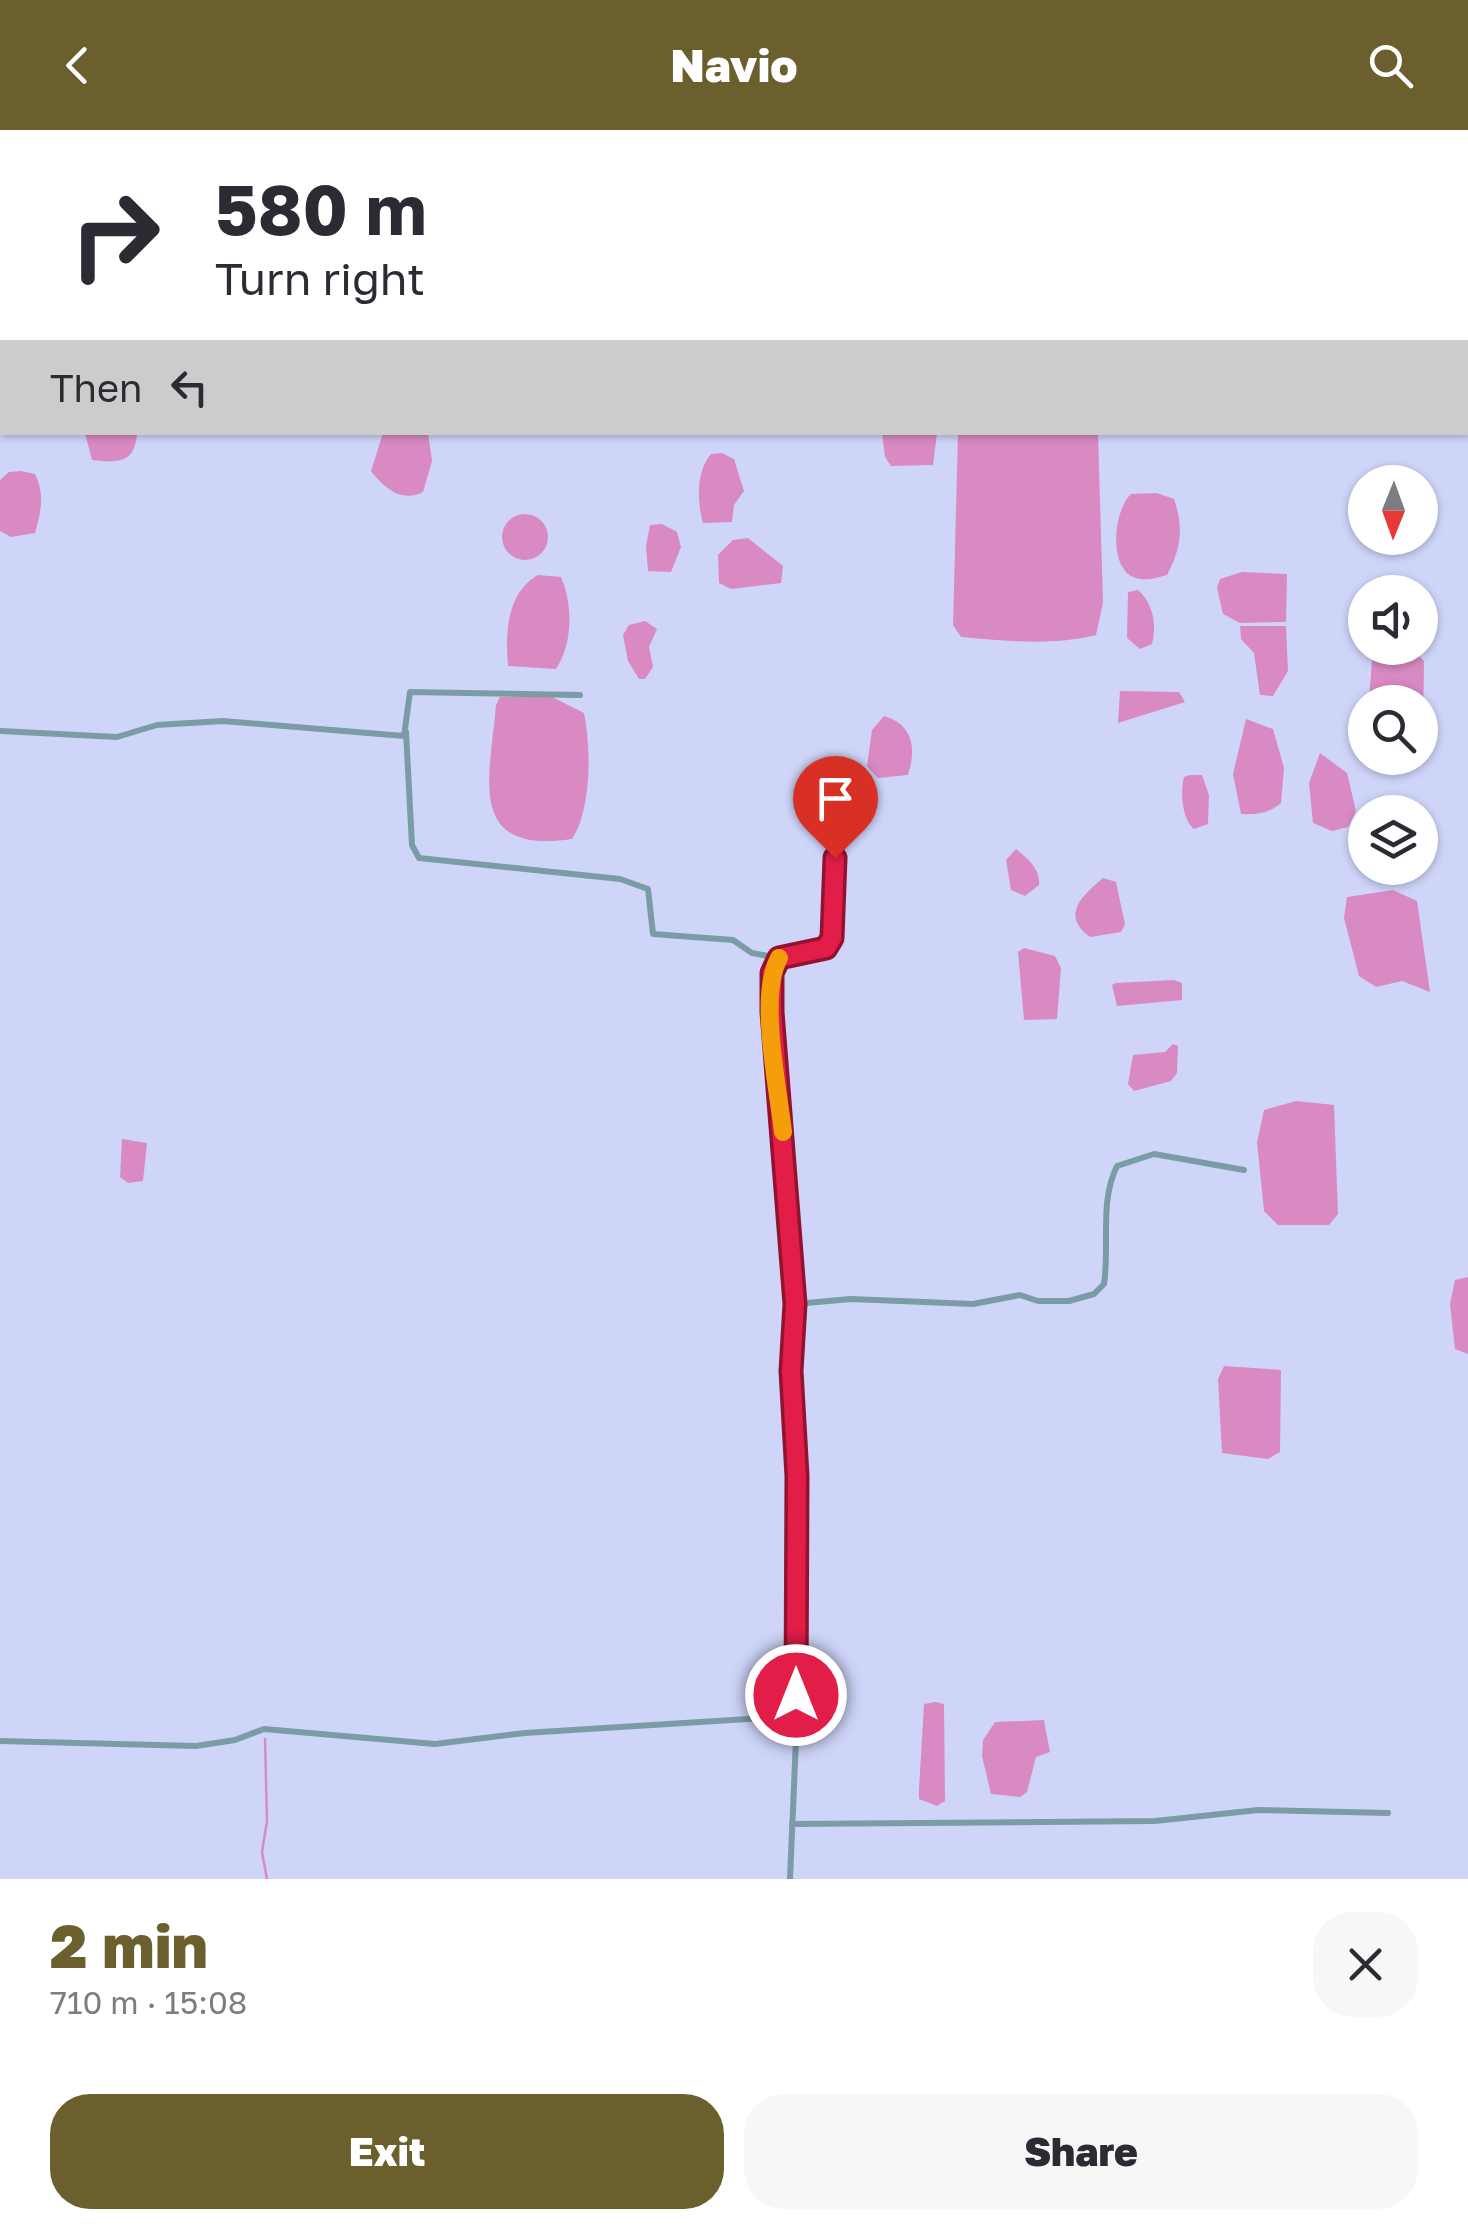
<!DOCTYPE html>
<html lang="en">
<head>
<meta charset="utf-8">
<style>
  body { margin:0; font-family:"Golos Text",sans-serif; background:#f7f7f7; color:#2b2b33; height:100vh; display:flex; flex-direction:column; font-size:38px; white-space:nowrap }
  * { box-sizing:border-box; margin:0 }
  p { font-size:32px; color:#7c7c81 }
  .icon { flex:none; width:55px; height:55px; fill:none; stroke:currentColor; stroke-width:2; stroke-linecap:round; stroke-linejoin:round }
  .map { position:relative; height:1749px; overflow:hidden }
  .side { display:flex; flex-direction:column; background:#fff; flex:1 }
  .side>* { flex:none }
  .banner { position:absolute; left:0px; top:0px; width:1470px; height:305px; box-shadow:0 2px 8px #0004; background:#fff; color:#2b2b33; overflow:hidden }
  .needle { width:65px; rotate:181deg }
  .tools { position:absolute; left:1348px; top:335px; display:grid; gap:20px }
  .tools a { display:grid; place-items:center; width:90px; height:90px; border-radius:50%; background:#fff; box-shadow:0 2px 8px #0004; font-size:50px }
  .pin { position:absolute; display:grid; place-items:center; width:85px; height:85px; color:#fff; margin:-102px -42px; border-radius:50% 50% 50% 0; rotate:-45deg; box-shadow:0 0 10px #0007 }
  .pin .icon { rotate:45deg }
  .me { position:absolute; width:110px; margin:-55px; rotate:0deg; stroke-linejoin:round; filter:drop-shadow(0 0 8px #0008) }
  .turn { display:flex; align-items:center; gap:35px; height:210px; padding:0 50px; font-size:45px }
  .turn .icon { width:130px; height:130px; stroke-width:2.5 }
  .turn b { display:block; font-size:70px; line-height:85px }
  .then { display:flex; align-items:center; height:95px; padding:0 50px; background:#0003; gap:20px; font-size:38px }
  .round { display:grid; place-items:center; flex:none; width:105px; height:105px; border-radius:40px; background:#f7f7f7 }
  .head { display:flex; align-items:center; justify-content:space-between; height:170px; padding:0 50px }
  h1 { font-size:60px; font-weight:800; line-height:75px; color:#6b602d }
  .primary-button { display:flex; gap:20px; margin-top:auto; padding:20px 50px }
  .primary-button a { flex:1; height:115px; border-radius:40px; background:#6b602d; color:#fff; font-size:40px; font-weight:800; line-height:115px; text-align:center }
  .primary-button a+a { background:#f7f7f7; color:#2b2b33 }
  header { display:flex; justify-content:space-between; align-items:center; height:130px; padding:0 50px; background:#6b602d; color:#fff; font-size:45px; font-weight:800 }
  .map>svg:first-child { display:block }
  .water { fill:#d98ac3 }
  .lines { fill:none; stroke-linecap:round; stroke-linejoin:round }
  .stream { stroke:#d98ac3; stroke-width:2.5 }
  .minor { stroke:#7c9ca5; stroke-width:6 }
  .route-casing { stroke:#92132f; stroke-width:25 }
  .route { stroke:#e11d48; stroke-width:18 }
  .slow { stroke:#f59e0b; stroke-width:18 }
</style>
</head>
<body>
<header><svg class="icon" aria-label="back" viewBox="0 0 24 24"><path d="M15 5l-7 7 7 7"/></svg>Navio<svg class="icon" aria-label="search" viewBox="0 0 24 24"><circle cx="10" cy="10" r="6"/><path d="M15 15l6 6"/></svg></header>
<div class="map">
<svg width="1468" height="1749" viewBox="0 0 1468 1749">
  <rect width="100%" height="100%" fill="#cfd5f9"/>
  <!-- water -->
  <g class="water">
    <path d="M85,303H137C135,333 119,333 92,330Z"/>
    <path d="M383,303H428L432,331L423,362C402,373 384,358 371,341Z"/>
    <polygon points="882,303 937,303 933,335 891,336 885,327"/>
    <path d="M958,303H1098L1103,473L1096,505C1052,516 1006,511 961,507L953,495Z"/>
    <path d="M722,323L734,329L744,361L734,375L732,392L703,393C697,372 696,341 711,324Z"/>
    <path d="M21,341L35,344C45,364 41,382 35,403L11,407L0,401V350L9,342Z"/>
    <path d="M1157,363L1174,369C1184,398 1181,419 1167,445C1156,448 1144,452 1133,447C1108,435 1114,380 1131,364Z"/>
    <circle cx="525" cy="407" r="23"/>
    <polygon points="662,394 677,402 681,417 671,442 648,441 646,416 650,395"/>
    <polygon points="748,408 783,436 781,453 731,459 719,453 718,425 733,410"/>
    <polygon points="1242,442 1287,444 1286,492 1240,493 1223,484 1217,458 1220,449"/>
    <path d="M538,445L561,447C573,475 573,513 556,539L508,536C505,501 507,463 538,445Z"/>
    <path d="M1138,460C1153,473 1157,495 1152,514L1140,519L1127,508L1128,462Z"/>
    <polygon points="645,491 657,499 649,517 653,537 645,549 639,549 628,531 623,505 629,495"/>
    <polygon points="1240,496 1286,496 1288,541 1273,566 1260,565 1254,523 1241,509"/>
    <polygon points="1382,524 1419,526 1424,531 1423,595 1420,572 1369,572 1372,529"/>
    <polygon points="1120,561 1179,562 1185,572 1118,593"/>
    <path d="M500,567H552L584,583C591,618 592,678 572,709C465,725 490,647 496,575Z"/>
    <path d="M884,586C912,594 917,617 908,645L878,648L867,636L872,600Z"/>
    <path d="M1246,589L1273,599L1284,638L1281,673C1269,683 1257,685 1241,684L1233,644Z"/>
    <polygon points="1320,623 1347,643 1356,681 1348,697 1332,701 1313,693 1309,653"/>
    <path d="M1190,645H1202L1209,665L1208,694L1194,699C1182,690 1180,661 1184,647Z"/>
    <path d="M1016,719C1027,728 1041,739 1039,755L1025,766L1011,760L1006,730Z"/>
    <path d="M1103,748L1116,752L1125,794L1121,802L1090,807C1060,785 1082,766 1103,748Z"/>
    <polygon points="1393,760 1417,771 1430,862 1402,851 1376,857 1359,846 1344,788 1347,767"/>
    <polygon points="1024,818 1055,826 1061,838 1057,889 1024,890 1018,822"/>
    <polygon points="1174,850 1182,853 1182,870 1117,876 1112,855 1116,853"/>
    <polygon points="1173,914 1178,916 1177,943 1171,951 1134,961 1128,954 1133,925 1165,922"/>
    <polygon points="1296,971 1334,975 1338,1084 1329,1095 1278,1095 1264,1081 1257,1012 1264,980"/>
    <polygon points="122,1009 147,1013 143,1051 128,1053 120,1047"/>
    <polygon points="1468,1147 1468,1224 1455,1219 1450,1174 1455,1150"/>
    <polygon points="1224,1236 1281,1240 1280,1322 1268,1329 1222,1323 1218,1249"/>
    <polygon points="936,1572 944,1574 945,1671 937,1676 919,1669 919,1659 924,1574"/>
    <polygon points="1044,1590 1050,1622 1036,1627 1027,1662 1020,1667 991,1664 982,1626 983,1610 995,1592"/>
  </g>
  <g class="lines">
    <!-- stream -->
    <polyline class="stream" points="265,1609 267,1691 262,1722 267,1749"/>
    <!-- minor -->
    <g class="minor">
      <polyline points="497,0 545,2"/>
      <polyline points="1468,187 1468,188"/>
      <polyline points="0,601 117,607 157,595 223,591 404,606 410,562 580,565"/>
      <polyline points="406,602 412,715 419,728 620,749 648,759 653,804 733,810 752,823 779,828 825,818 832,808 835,728"/>
      <polyline points="779,828 772,843 773,921 785,1011 795,1174 791,1241 797,1347 797,1586 790,1749"/>
      <path d="M795,1174L851,1169L973,1174L1020,1165L1038,1171H1069L1094,1164L1104,1154C1110,1114 1099,1073 1117,1036L1154,1024L1244,1040"/>
      <polyline points="0,1611 196,1616 235,1610 264,1599 435,1614 525,1603 797,1586"/>
      <polyline points="792,1694 1155,1691 1258,1680 1388,1683"/>
    </g>
  </g>
  <g class="lines">
    <!-- route casing -->
    <g class="route-casing">
      <polyline id="route" points="796,1565 797,1346 791,1241 795,1174 772,882 772,843 779,828 826,818 832,808 835,728"/>
    </g>
    <!-- route -->
    <use href="#route" class="route"/>
    <!-- slow -->
    <path class="slow" d="M779,828C758,866 778,957 783,1002"/>
  </g>
</svg>
<div class="tools">
<a><svg class="needle" viewBox="-14 -14 28 28"><path d="M0-13l5 13h-10z" fill="#e53935"/><path d="M0 13l5-13h-10z" fill="#7c7c81"/></svg></a>
<a><svg class="icon" aria-label="sound" viewBox="0 0 24 24"><path d="M4 9h4l5-4v14l-5-4H4zM17 9q2 3 0 6"/></svg></a>
<a><svg class="icon" aria-label="search" viewBox="0 0 24 24"><circle cx="10" cy="10" r="6"/><path d="M15 15l6 6"/></svg></a>
<a><svg class="icon" aria-label="layers" viewBox="0 0 24 24"><path d="M12 4l9 5-9 5-9-5zM3 14l9 5 9-5"/></svg></a>
</div>
<div class="pin" style="left:835px;top:728px;background:#d93025"><svg class="icon" aria-label="arrive" viewBox="0 0 24 24"><path d="M6 21V4h12l-3 4 3 4H6"/></svg></div>
<svg class="me" style="left:796px;top:1565px" viewBox="-20 -20 40 40"><circle r="17" fill="#e11d48" stroke="#fff" stroke-width="3"/><path d="M0-11L8 9 0 5-8 9z" fill="#fff"/></svg>
<div class="banner">
<div class="turn"><svg class="icon" aria-label="right" viewBox="0 0 24 24"><path d="M7 20v-9h11M14 6l5 5-5 5"/></svg><div><b>580 m</b>Turn right</div></div>
<div class="then">Then<svg class="icon" aria-label="left" viewBox="0 0 24 24"><path d="M17 20v-9H6M10 6l-5 5 5 5"/></svg></div>
</div>
</div>
<section class="side">
<div class="head"><div><h1>2 min</h1><p>710 m · 15:08</p></div><a class="round"><svg class="icon" aria-label="close" viewBox="0 0 24 24"><path d="M6 6l12 12M18 6L6 18"/></svg></a></div>
<div class="primary-button"><a>Exit</a><a>Share</a></div>
</section>
</body>
</html>
